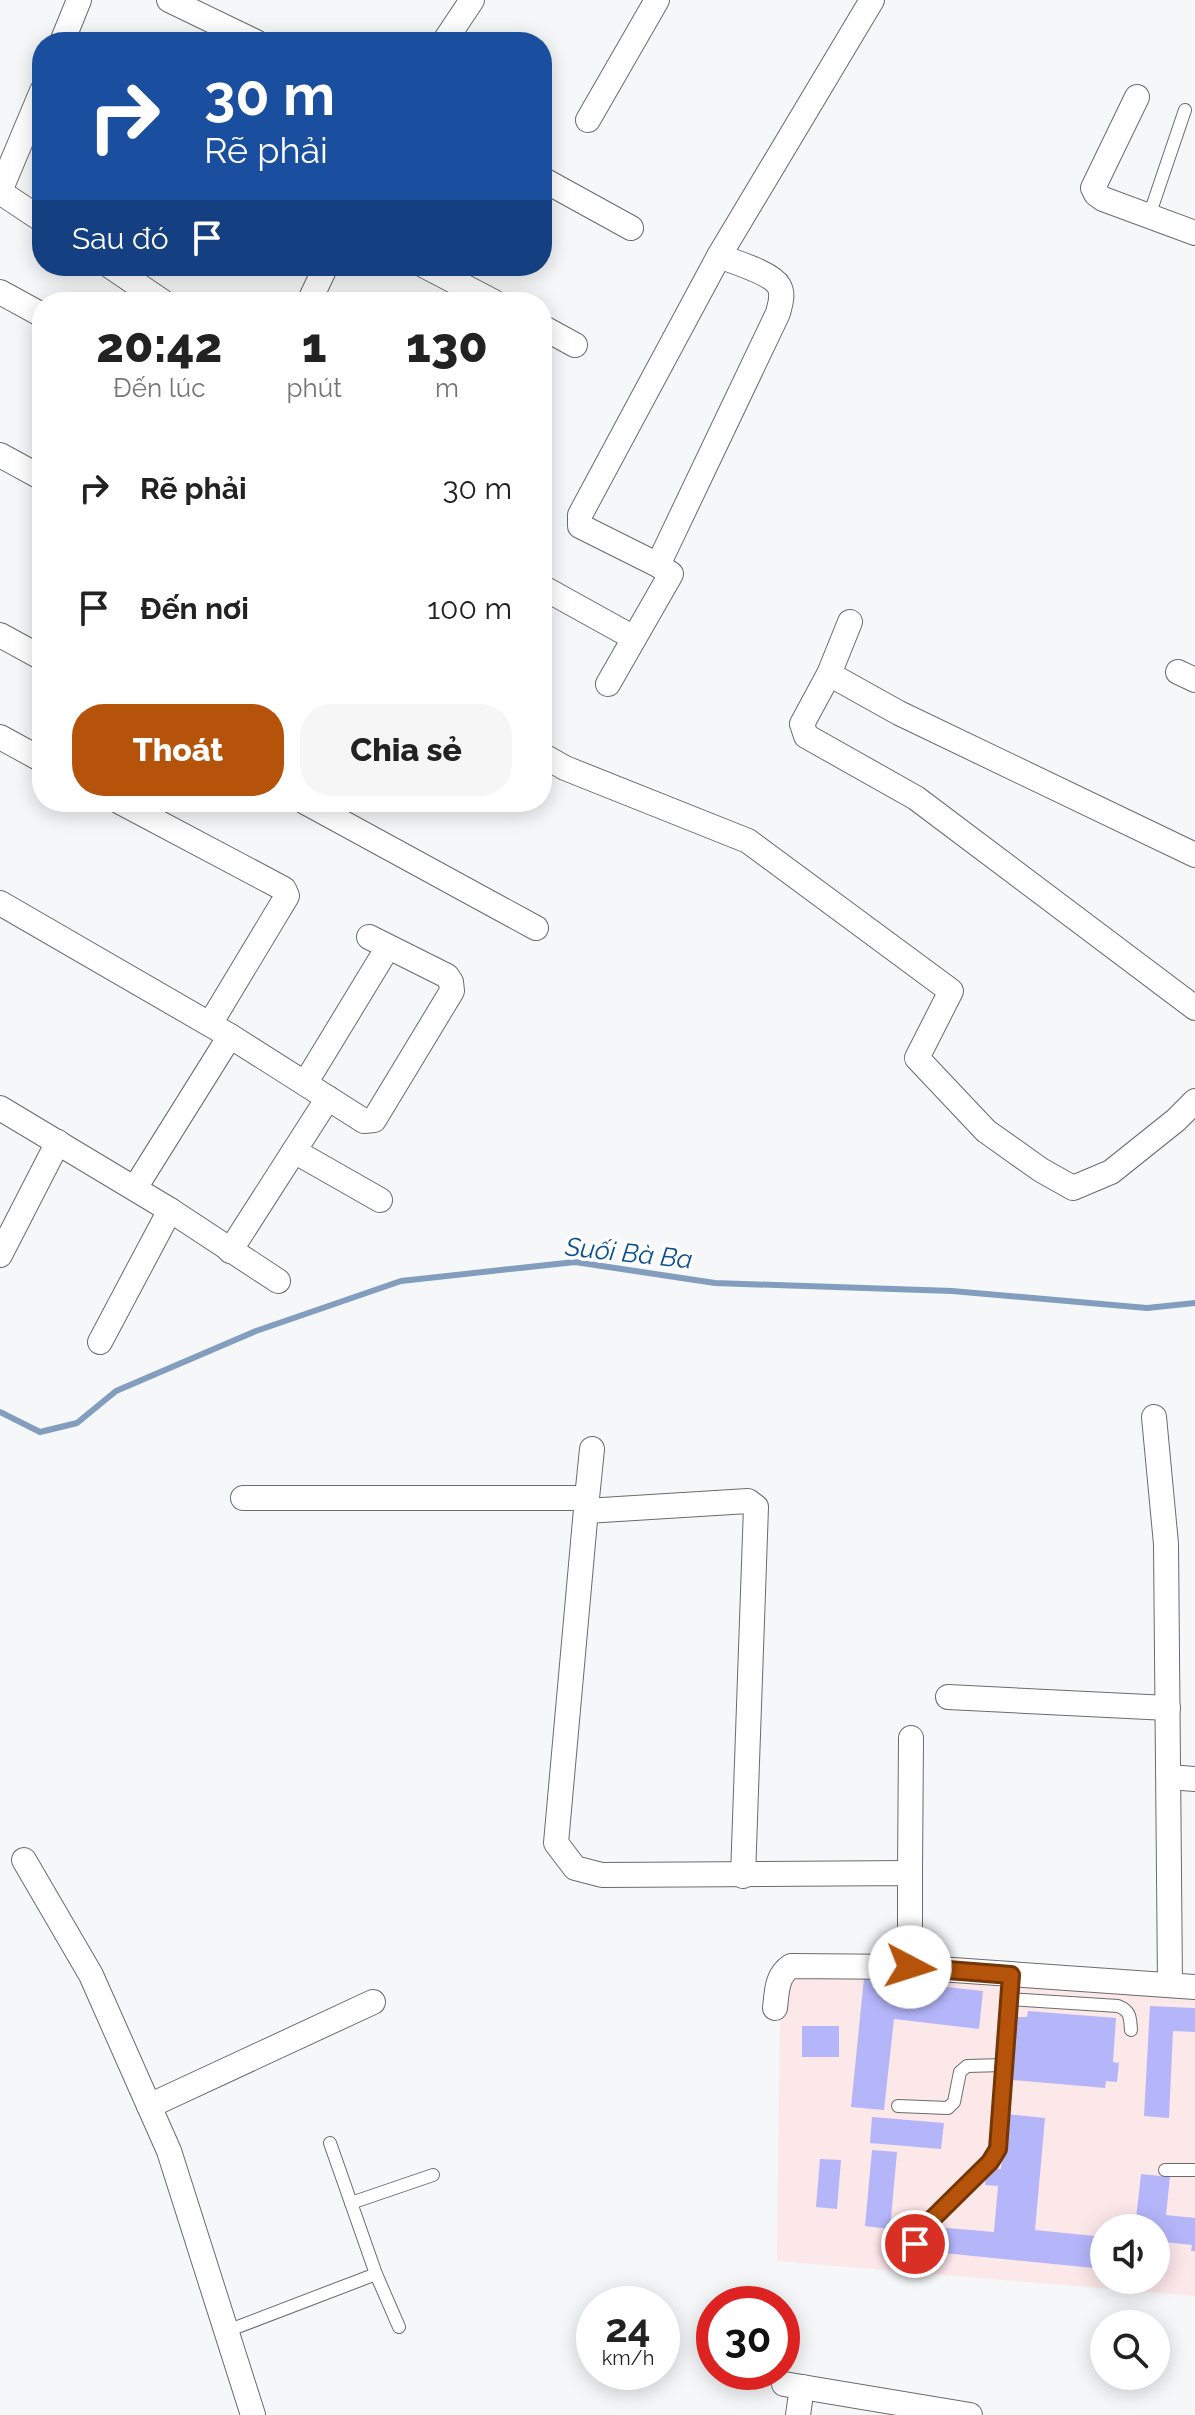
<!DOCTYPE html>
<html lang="vi">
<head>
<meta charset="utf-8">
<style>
  body { margin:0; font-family:Raleway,sans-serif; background:#f6f6f6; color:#222; height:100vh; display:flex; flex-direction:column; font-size:30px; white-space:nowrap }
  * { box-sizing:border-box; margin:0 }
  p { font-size:26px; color:#767676 }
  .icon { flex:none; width:44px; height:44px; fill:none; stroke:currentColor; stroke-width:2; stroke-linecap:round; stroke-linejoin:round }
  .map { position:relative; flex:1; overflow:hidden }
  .side { position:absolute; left:32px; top:292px; width:520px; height:520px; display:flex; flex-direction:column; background:#fff; border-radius:32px; box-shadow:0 4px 20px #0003 }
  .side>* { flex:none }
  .top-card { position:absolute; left:32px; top:32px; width:520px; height:244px; border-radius:32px; box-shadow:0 4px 20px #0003; background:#1a4fa0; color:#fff; overflow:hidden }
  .buttons { position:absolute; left:1090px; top:2214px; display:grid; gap:16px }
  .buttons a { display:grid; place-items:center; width:80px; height:80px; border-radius:50%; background:#fff; box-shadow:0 4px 20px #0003; font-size:40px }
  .speed { position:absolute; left:576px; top:2286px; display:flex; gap:16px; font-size:40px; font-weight:700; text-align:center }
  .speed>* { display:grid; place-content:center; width:104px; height:104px; border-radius:50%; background:#fff; box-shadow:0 4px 20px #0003; line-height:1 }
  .speed small { font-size:20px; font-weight:400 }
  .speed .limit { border:12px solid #d22; background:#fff; color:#111 }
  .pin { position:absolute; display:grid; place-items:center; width:68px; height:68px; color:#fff; margin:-34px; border:4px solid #fff; border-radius:50%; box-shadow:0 2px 8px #0007 }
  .me { position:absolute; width:88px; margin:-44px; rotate:95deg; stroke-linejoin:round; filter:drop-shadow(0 0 6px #0008) }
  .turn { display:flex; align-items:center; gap:28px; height:168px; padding:0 40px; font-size:36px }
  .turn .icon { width:104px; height:104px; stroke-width:2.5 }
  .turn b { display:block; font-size:56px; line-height:68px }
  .then { display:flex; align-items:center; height:76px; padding:0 40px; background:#0003; gap:16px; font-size:30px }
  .eta { display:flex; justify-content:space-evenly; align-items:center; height:136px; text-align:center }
  .eta b { font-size:48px; font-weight:800; line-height:56px }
  .cta { display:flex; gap:16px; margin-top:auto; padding:16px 40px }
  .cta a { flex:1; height:92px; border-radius:32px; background:#b45309; color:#fff; font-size:32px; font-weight:800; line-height:92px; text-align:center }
  .cta a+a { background:#f6f6f6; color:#222 }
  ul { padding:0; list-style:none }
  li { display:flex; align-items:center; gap:24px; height:120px; padding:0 40px }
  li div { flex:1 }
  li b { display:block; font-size:30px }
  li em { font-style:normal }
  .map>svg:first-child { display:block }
  .medical { fill:#fce7e9; fill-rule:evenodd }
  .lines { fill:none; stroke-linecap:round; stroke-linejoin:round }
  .stream { stroke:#829dbd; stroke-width:6 }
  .building { fill:#b5b6fa }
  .service-casing { stroke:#6a6b6c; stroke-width:14 }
  .minor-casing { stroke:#6a6b6c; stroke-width:26 }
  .service { stroke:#fff; stroke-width:12 }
  .minor { stroke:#fff; stroke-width:24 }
  .route-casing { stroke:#753606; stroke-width:20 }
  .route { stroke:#b45309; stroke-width:14 }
  .labels { text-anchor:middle; stroke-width:7; stroke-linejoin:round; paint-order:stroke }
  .water-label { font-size:26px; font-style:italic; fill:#0a4f91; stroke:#fff }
</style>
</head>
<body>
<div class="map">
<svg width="1195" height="2415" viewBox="0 0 1195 2415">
  <rect width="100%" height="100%" fill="#f5f7f8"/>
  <!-- medical -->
  <path class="medical" d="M791,1970L1195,1994V2296L777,2261L780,2009ZM1104,2228H1156V2280H1104Z"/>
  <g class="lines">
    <!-- stream -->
    <polyline class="stream" points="0,1412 40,1432 77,1423 116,1391 256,1331 401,1281 575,1262 715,1283 952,1291 1147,1308 1195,1303"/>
  </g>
  <!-- building -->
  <g class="building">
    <polygon points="864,1978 983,1991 979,2029 894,2019 884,2110 851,2107"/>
    <polygon points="1150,2006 1195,2008 1195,2032 1173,2031 1169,2118 1144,2116"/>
    <polygon points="1028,2011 1116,2018 1113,2062 1119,2063 1117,2082 1106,2081 1105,2088 1012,2080 1016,2017 1027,2017"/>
    <rect x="802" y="2026" width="37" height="31"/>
    <polygon points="1006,2114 1045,2118 1035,2230 1104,2237 1104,2269 934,2252 936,2227 994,2232 998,2186 985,2185 987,2168 1001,2169"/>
    <polygon points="872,2117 944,2123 941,2149 870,2143"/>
    <polygon points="872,2150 897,2152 890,2229 865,2226"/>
    <polygon points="820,2159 841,2160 837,2209 816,2207"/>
    <polygon points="1141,2174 1170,2177 1166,2215 1195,2218 1195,2251 1191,2251 1192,2245 1156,2241 1156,2228 1135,2228"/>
  </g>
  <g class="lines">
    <!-- service casing -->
    <g class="service-casing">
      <g id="service">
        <polyline points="1149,216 1185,110"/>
        <path d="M1009,1999L1118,2006C1131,2011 1130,2018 1131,2030"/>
        <polyline points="898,2106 948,2108 954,2102 960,2072 967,2066 1004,2065"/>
        <polyline points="330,2143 376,2274 399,2327"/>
        <polyline points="1165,2170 1195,2170"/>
        <polyline points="351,2203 433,2175"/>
        <polyline points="911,2263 919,2232 990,2162 998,2149 1011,1975"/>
        <polyline points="227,2331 376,2274"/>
      </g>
    </g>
    <!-- minor casing -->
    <g class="minor-casing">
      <g id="minor">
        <polyline points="169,0 256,42"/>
        <polyline points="62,42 79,0"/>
        <polyline points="444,42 472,0"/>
        <polyline points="1137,97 1093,188 1096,194 1103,199 1195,233"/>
        <polyline points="588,120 657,0"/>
        <polyline points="542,179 631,228"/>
        <polyline points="0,191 42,91"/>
        <polyline points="0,192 42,220"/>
        <polyline points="110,266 163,302"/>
        <polyline points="425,266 494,302"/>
        <polyline points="0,292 42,315"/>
        <polyline points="309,302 326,266"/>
        <polyline points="542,327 575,345"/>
        <polyline points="0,455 42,478"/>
        <path d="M658,565L778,313C780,304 784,295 779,286C772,273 734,262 719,256"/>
        <polyline points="542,587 634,638"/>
        <polyline points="850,622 829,674 802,724 806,736 916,798 1195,1008"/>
        <polyline points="0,635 42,658"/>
        <polyline points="1178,672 1195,680"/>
        <polyline points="829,674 899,713 1195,855"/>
        <polyline points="608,684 671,574 658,565 580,526 580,515 719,256 872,0"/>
        <polyline points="0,737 42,760"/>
        <polyline points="542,755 565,768 748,841 951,991 917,1058 986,1131 1041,1170 1073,1188 1111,1172 1176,1120 1195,1101"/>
        <polyline points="120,802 284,889 287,896 210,1024"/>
        <polyline points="305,802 536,928"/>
        <polyline points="0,903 230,1036 364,1121 374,1120 452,991 451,982 447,976 369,937"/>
        <polyline points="306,1082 388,947"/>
        <polyline points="0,1108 170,1210 100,1342"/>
        <polyline points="294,1151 380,1200"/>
        <polyline points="135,1188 230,1036"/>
        <polyline points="170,1210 278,1281"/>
        <polyline points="230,1251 328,1098"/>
        <polyline points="0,1255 58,1142"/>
        <polyline points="1154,1417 1166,1544 1170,1985"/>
        <polyline points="243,1498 587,1498 556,1843 575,1868 602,1875 910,1873 910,1967 1195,1987"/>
        <polyline points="587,1498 592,1449"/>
        <polyline points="586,1511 748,1501 756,1507 743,1876"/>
        <polyline points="948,1697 1168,1708"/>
        <polyline points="1169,1777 1195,1779"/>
        <polyline points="24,1860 91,1975 169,2151 253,2415"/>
        <polyline points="910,1873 911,1738"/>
        <path d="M775,2008C777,1992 776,1976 791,1966L910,1967"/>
        <polyline points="149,2106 373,2002"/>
        <polyline points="784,2384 970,2415"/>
        <polyline points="798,2415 802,2387"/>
      </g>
    </g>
    <!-- service -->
    <use href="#service" class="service"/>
    <!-- minor -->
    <use href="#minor" class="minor"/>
  </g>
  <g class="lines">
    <!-- route casing -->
    <g class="route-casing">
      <polyline id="route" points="910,1967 1011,1975 998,2149 990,2162 919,2232 915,2244"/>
    </g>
    <!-- route -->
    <use href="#route" class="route"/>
  </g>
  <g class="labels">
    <!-- water labels -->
    <g class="water-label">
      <text transform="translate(629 1253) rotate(6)" y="9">Suối Bà Ba</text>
    </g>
  </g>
</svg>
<div class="buttons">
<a><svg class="icon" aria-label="sound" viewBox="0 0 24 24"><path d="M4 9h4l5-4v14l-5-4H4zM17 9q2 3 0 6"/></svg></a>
<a><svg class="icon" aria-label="search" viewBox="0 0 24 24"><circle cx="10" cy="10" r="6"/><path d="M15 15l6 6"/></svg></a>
</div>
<div class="speed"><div>24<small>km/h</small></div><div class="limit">30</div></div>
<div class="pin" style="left:915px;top:2244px;background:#d93025"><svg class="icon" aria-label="arrive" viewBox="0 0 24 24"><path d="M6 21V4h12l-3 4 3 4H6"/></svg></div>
<svg class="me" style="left:910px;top:1967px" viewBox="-20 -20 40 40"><circle r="19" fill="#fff"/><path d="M0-13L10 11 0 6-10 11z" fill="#b45309"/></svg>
<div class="top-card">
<div class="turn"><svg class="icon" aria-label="right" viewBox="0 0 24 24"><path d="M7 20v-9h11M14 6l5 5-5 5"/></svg><div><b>30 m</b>Rẽ phải</div></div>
<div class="then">Sau đó<svg class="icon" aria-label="arrive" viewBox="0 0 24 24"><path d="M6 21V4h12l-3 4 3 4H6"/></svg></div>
</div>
<section class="side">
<div class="eta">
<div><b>20:42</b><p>Đến lúc</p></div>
<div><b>1</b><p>phút</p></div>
<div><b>130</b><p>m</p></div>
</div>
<ul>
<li><svg class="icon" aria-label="right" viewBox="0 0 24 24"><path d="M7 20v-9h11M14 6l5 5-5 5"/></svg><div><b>Rẽ phải</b></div><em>30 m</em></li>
<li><svg class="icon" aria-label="arrive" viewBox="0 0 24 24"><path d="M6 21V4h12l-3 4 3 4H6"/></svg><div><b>Đến nơi</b></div><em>100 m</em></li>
</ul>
<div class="cta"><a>Thoát</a><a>Chia sẻ</a></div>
</section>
</div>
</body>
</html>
